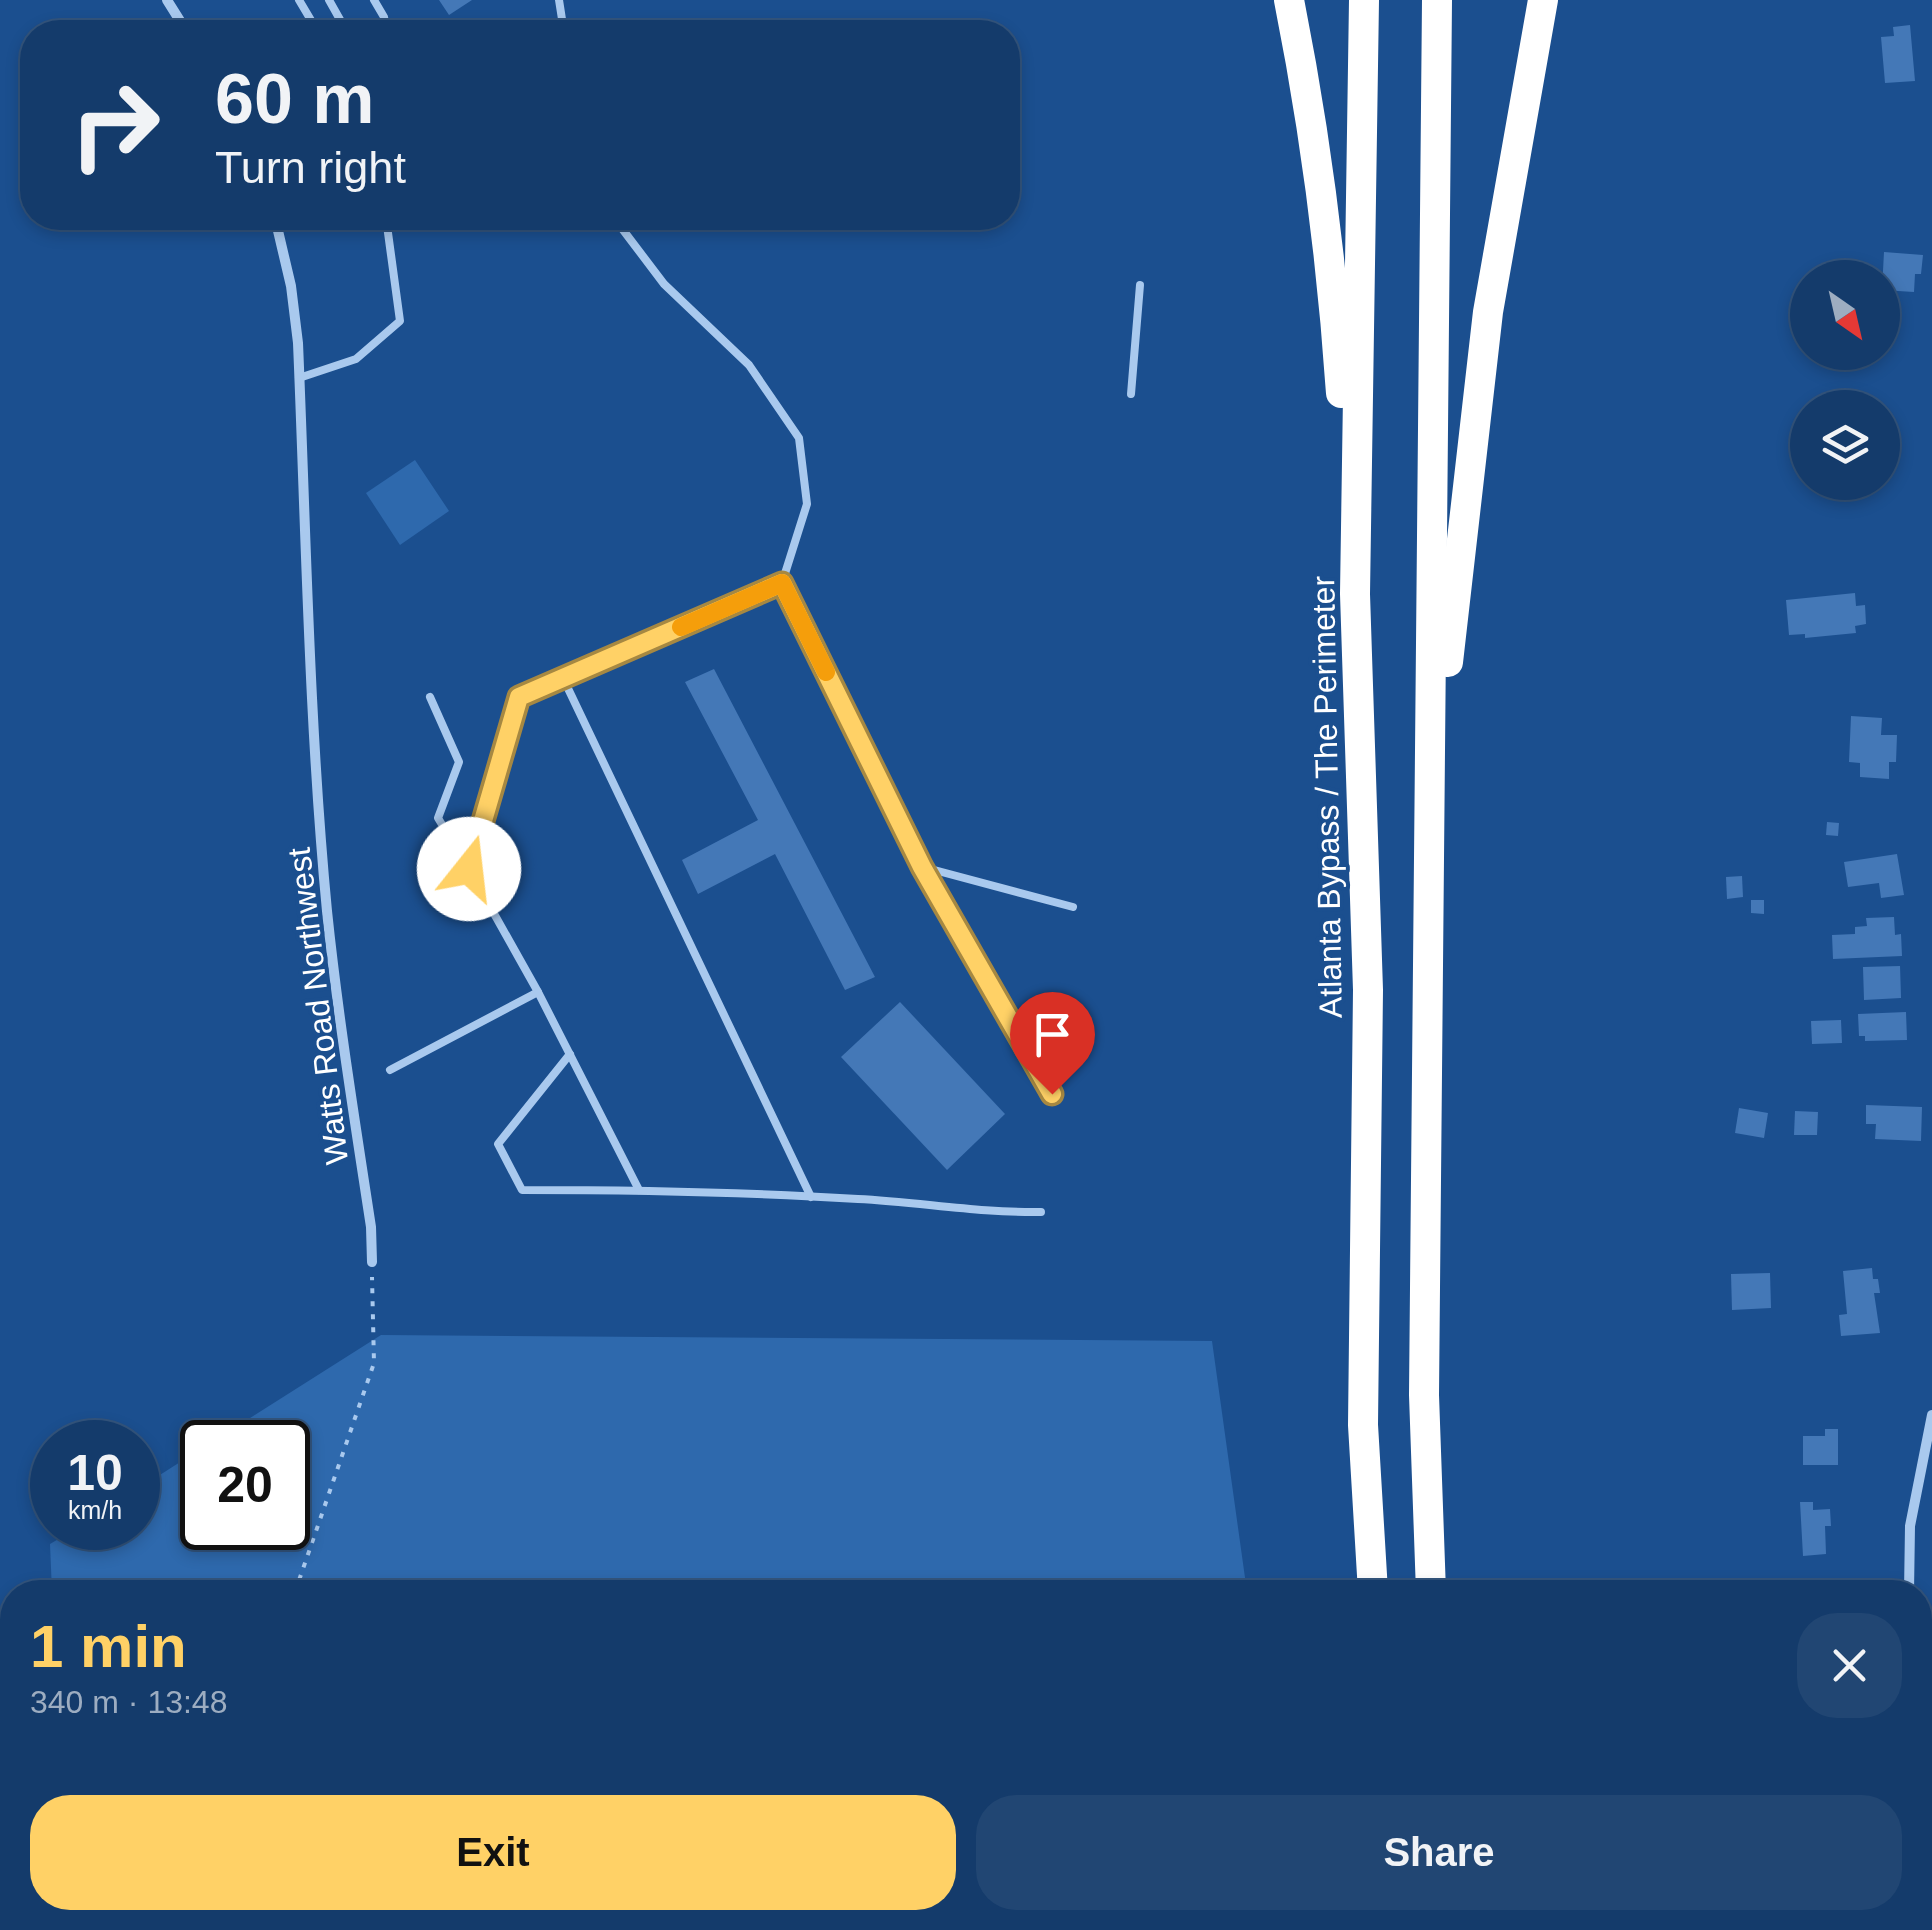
<!DOCTYPE html>
<html lang="en">
<head>
<meta charset="utf-8">
<style>
  body { margin:0; font-family:Arial,sans-serif; background:#214673; color:#f1f3f6; height:100vh; display:flex; flex-direction:column; font-size:38px; white-space:nowrap }
  * { box-sizing:border-box; margin:0 }
  p { font-size:32px; color:#9dadc1 }
  .icon { flex:none; width:55px; height:55px; fill:none; stroke:currentColor; stroke-width:2; stroke-linecap:round; stroke-linejoin:round }
  .map { position:relative; flex:1; overflow:hidden }
  .sheet { position:absolute; left:0px; top:1580px; width:1932px; height:350px; display:flex; flex-direction:column; background:#143b6b; border-radius:40px 40px 0 0; box-shadow:0 5px 15px #0003,0 0 0 2px #33557e }
  .sheet>* { flex:none }
  .banner { position:absolute; left:20px; top:20px; width:1000px; height:210px; border-radius:40px; box-shadow:0 5px 15px #0003,0 0 0 2px #33557e; background:#143b6b; color:#f1f3f6; overflow:hidden }
  .needle { width:65px; rotate:146deg }
  .fabs { position:absolute; left:1790px; top:260px; display:grid; gap:20px }
  .fabs a { display:grid; place-items:center; width:110px; height:110px; border-radius:50%; background:#143b6b; box-shadow:0 5px 15px #0003,0 0 0 2px #33557e; font-size:50px }
  .speed { position:absolute; left:30px; top:1420px; display:flex; gap:20px; font-size:50px; font-weight:700; text-align:center }
  .speed>* { display:grid; place-content:center; width:130px; height:130px; border-radius:50%; background:#143b6b; box-shadow:0 5px 15px #0003,0 0 0 2px #33557e; line-height:1 }
  .speed small { font-size:25px; font-weight:400 }
  .speed .limit { border:5px solid #111; border-radius:15px; background:#fff; color:#111 }
  .pin { position:absolute; display:grid; place-items:center; width:85px; height:85px; color:#fff; margin:-102px -42px; border-radius:50% 50% 50% 0; rotate:-45deg; box-shadow:0 0 10px #0007 }
  .pin .icon { rotate:45deg }
  .me { position:absolute; width:110px; margin:-55px; rotate:16deg; stroke-linejoin:round; filter:drop-shadow(0 0 8px #0008) }
  .turn { display:flex; align-items:center; gap:35px; height:210px; padding:0 30px; font-size:45px }
  .turn .icon { width:130px; height:130px; stroke-width:2.5 }
  .turn b { display:block; font-size:70px; line-height:85px }
  .round { display:grid; place-items:center; flex:none; width:105px; height:105px; border-radius:40px; background:#214673 }
  .summary { display:flex; align-items:center; justify-content:space-between; height:170px; padding:0 30px }
  h1 { font-size:60px; font-weight:800; line-height:75px; color:#ffd166 }
  .button { display:flex; gap:20px; margin-top:auto; padding:20px 30px }
  .button a { flex:1; height:115px; border-radius:40px; background:#ffd166; color:#111; font-size:40px; font-weight:800; line-height:115px; text-align:center }
  .button a+a { background:#214673; color:#f1f3f6 }
  .map>svg:first-child { display:block }
  .green { fill:#2e69ad }
  .lines { fill:none; stroke-linecap:round; stroke-linejoin:round }
  .stream { stroke:#9cc4f0; stroke-width:6 }
  .building { fill:#4478b7 }
  .path { stroke:#a9c9ee; stroke-width:4; stroke-dasharray:5 8; stroke-linecap:butt }
  .lane { stroke:#a9c9ee; stroke-width:8 }
  .street { stroke:#a9c9ee; stroke-width:10 }
  .highway { stroke:#fff; stroke-width:30 }
  .route-casing { stroke:#a68842; stroke-width:25 }
  .route { stroke:#ffd166; stroke-width:18 }
  .slow { stroke:#f59e0b; stroke-width:18 }
  .labels { text-anchor:middle; stroke-width:8; stroke-linejoin:round; paint-order:stroke }
  .street-label { font-size:32px; fill:#fff; stroke:#1b4f8f }
</style>
</head>
<body>
<div class="map">
<svg width="1932" height="1930" viewBox="0 0 1932 1930">
  <rect width="100%" height="100%" fill="#1b4f8f"/>
  <!-- green -->
  <g class="green">
    <polygon points="415,460 449,511 400,545 366,493"/>
    <polygon points="381,1335 1212,1341 1247,1592 52,1592 50,1544 77,1528 138,1528 138,1489 202,1448 202,1528 288,1528 288,1442 212,1442"/>
    <polygon points="217,1918 1291,1918 1293,1930 215,1930"/>
  </g>
  <g class="lines">
    <!-- stream -->
    <polyline class="stream" points="151,1930 153,1918"/>
  </g>
  <!-- building -->
  <g class="building">
    <polygon points="439,0 472,0 449,15"/>
    <polygon points="1910,25 1915,81 1885,83 1881,37 1894,36 1893,27"/>
    <polygon points="1884,252 1923,255 1921,274 1915,274 1914,292 1882,290"/>
    <polygon points="1855,593 1856,606 1865,605 1866,624 1855,626 1856,633 1805,638 1805,634 1789,635 1786,600"/>
    <polygon points="714,669 875,977 845,990 775,854 698,894 682,860 758,820 685,682"/>
    <polygon points="1851,716 1882,718 1881,735 1897,735 1896,762 1889,762 1889,779 1860,777 1860,763 1849,762"/>
    <polygon points="1827,822 1839,823 1838,836 1826,835"/>
    <polygon points="1897,854 1904,895 1881,898 1879,883 1848,887 1844,862"/>
    <polygon points="1742,876 1743,897 1727,899 1726,877"/>
    <polygon points="1751,900 1764,900 1764,914 1751,913"/>
    <polygon points="1894,917 1895,935 1901,934 1902,956 1833,959 1832,935 1855,934 1855,927 1867,926 1866,918"/>
    <polygon points="1900,966 1901,998 1864,1000 1863,967"/>
    <polygon points="900,1002 1005,1114 947,1170 841,1057"/>
    <polygon points="1906,1012 1907,1040 1865,1041 1865,1036 1859,1036 1858,1014"/>
    <polygon points="1841,1020 1842,1043 1812,1044 1811,1021"/>
    <polygon points="1866,1105 1922,1107 1921,1141 1875,1139 1876,1124 1866,1124"/>
    <polygon points="1739,1108 1768,1113 1764,1138 1735,1133"/>
    <polygon points="1795,1111 1818,1112 1817,1135 1794,1135"/>
    <polygon points="1872,1268 1873,1279 1878,1279 1880,1293 1874,1293 1880,1333 1841,1336 1839,1315 1847,1314 1843,1271"/>
    <polygon points="1770,1273 1771,1308 1732,1310 1731,1274"/>
    <polygon points="1825,1429 1838,1429 1838,1465 1803,1465 1803,1436 1825,1436"/>
    <polygon points="1800,1502 1813,1502 1813,1510 1830,1509 1831,1526 1825,1526 1826,1554 1803,1556"/>
    <polygon points="1920,1851 1932,1875 1932,1886 1920,1891"/>
    <polygon points="1932,1911 1932,1930 1903,1930 1901,1927"/>
  </g>
  <g class="lines">
    <!-- path -->
    <g class="path">
      <polyline points="295,1592 374,1363 372,1277"/>
      <polyline points="211,1930 214,1918"/>
    </g>
    <!-- lane -->
    <g class="lane">
      <polyline points="299,0 318,32"/>
      <polyline points="329,0 347,32"/>
      <polyline points="374,0 384,17 387,32"/>
      <polyline points="559,0 564,32"/>
      <polyline points="614,218 664,284 749,365 799,438 807,504 782,583 922,867 1052,1094"/>
      <polyline points="299,378 356,359 400,321 386,218"/>
      <polyline points="1131,394 1140,285"/>
      <polyline points="563,678 811,1197"/>
      <polyline points="430,697 459,762 438,818 469,869"/>
      <polyline points="923,867 1073,907"/>
      <path d="M570,1054L498,1144L522,1190C634,1190 746,1192 858,1199C920,1202 979,1213 1041,1212"/>
      <polyline points="390,1070 538,992"/>
      <polyline points="639,1190 538,992 469,869 519,697 782,583"/>
    </g>
    <!-- street -->
    <g class="street">
      <polyline points="167,0 187,32"/>
      <path d="M275,218L291,286L298,343C306,532 309,723 327,911C338,1017 355,1122 371,1227L372,1262"/>
      <polyline points="1909,1592 1910,1526 1932,1415"/>
      <polyline points="1920,1710 1932,1759"/>
    </g>
    <!-- highway -->
    <g class="highway">
      <path d="M1289,0C1315,130 1332,261 1341,393"/>
      <polyline points="1364,0 1355,594 1368,990 1363,1425 1373,1592"/>
      <polyline points="1448,662 1488,312 1543,0"/>
      <polyline points="1431,1592 1424,1395 1437,0"/>
      <polyline points="1412,1918 1414,1930"/>
      <polyline points="1476,1918 1479,1930"/>
    </g>
  </g>
  <g class="lines">
    <!-- route casing -->
    <g class="route-casing">
      <polyline id="route" points="469,869 519,697 782,583 922,867 1052,1094"/>
    </g>
    <!-- route -->
    <use href="#route" class="route"/>
    <!-- slow -->
    <polyline class="slow" points="681,627 782,583 826,672"/>
  </g>
  <g class="labels">
    <!-- street labels -->
    <g class="street-label">
      <text transform="translate(1327 797) rotate(-91)" y="11">Atlanta Bypass / The Perimeter</text>
      <text transform="translate(318 1006) rotate(-97)" y="11">Watts Road Northwest</text>
    </g>
  </g>
</svg>
<div class="fabs">
<a><svg class="needle" viewBox="-14 -14 28 28"><path d="M0-13l5 13h-10z" fill="#e53935"/><path d="M0 13l5-13h-10z" fill="#9dadc1"/></svg></a>
<a><svg class="icon" aria-label="layers" viewBox="0 0 24 24"><path d="M12 4l9 5-9 5-9-5zM3 14l9 5 9-5"/></svg></a>
</div>
<div class="speed"><div>10<small>km/h</small></div><div class="limit">20</div></div>
<div class="pin" style="left:1052px;top:1094px;background:#d93025"><svg class="icon" aria-label="arrive" viewBox="0 0 24 24"><path d="M6 21V4h12l-3 4 3 4H6"/></svg></div>
<svg class="me" style="left:469px;top:869px" viewBox="-20 -20 40 40"><circle r="19" fill="#fff"/><path d="M0-13L10 11 0 6-10 11z" fill="#ffd166"/></svg>
<div class="banner">
<div class="turn"><svg class="icon" aria-label="right" viewBox="0 0 24 24"><path d="M7 20v-9h11M14 6l5 5-5 5"/></svg><div><b>60 m</b>Turn right</div></div>
</div>
<section class="sheet">
<div class="summary"><div><h1>1 min</h1><p>340 m · 13:48</p></div><a class="round"><svg class="icon" aria-label="close" viewBox="0 0 24 24"><path d="M6 6l12 12M18 6L6 18"/></svg></a></div>
<div class="button"><a>Exit</a><a>Share</a></div>
</section>
</div>
</body>
</html>
